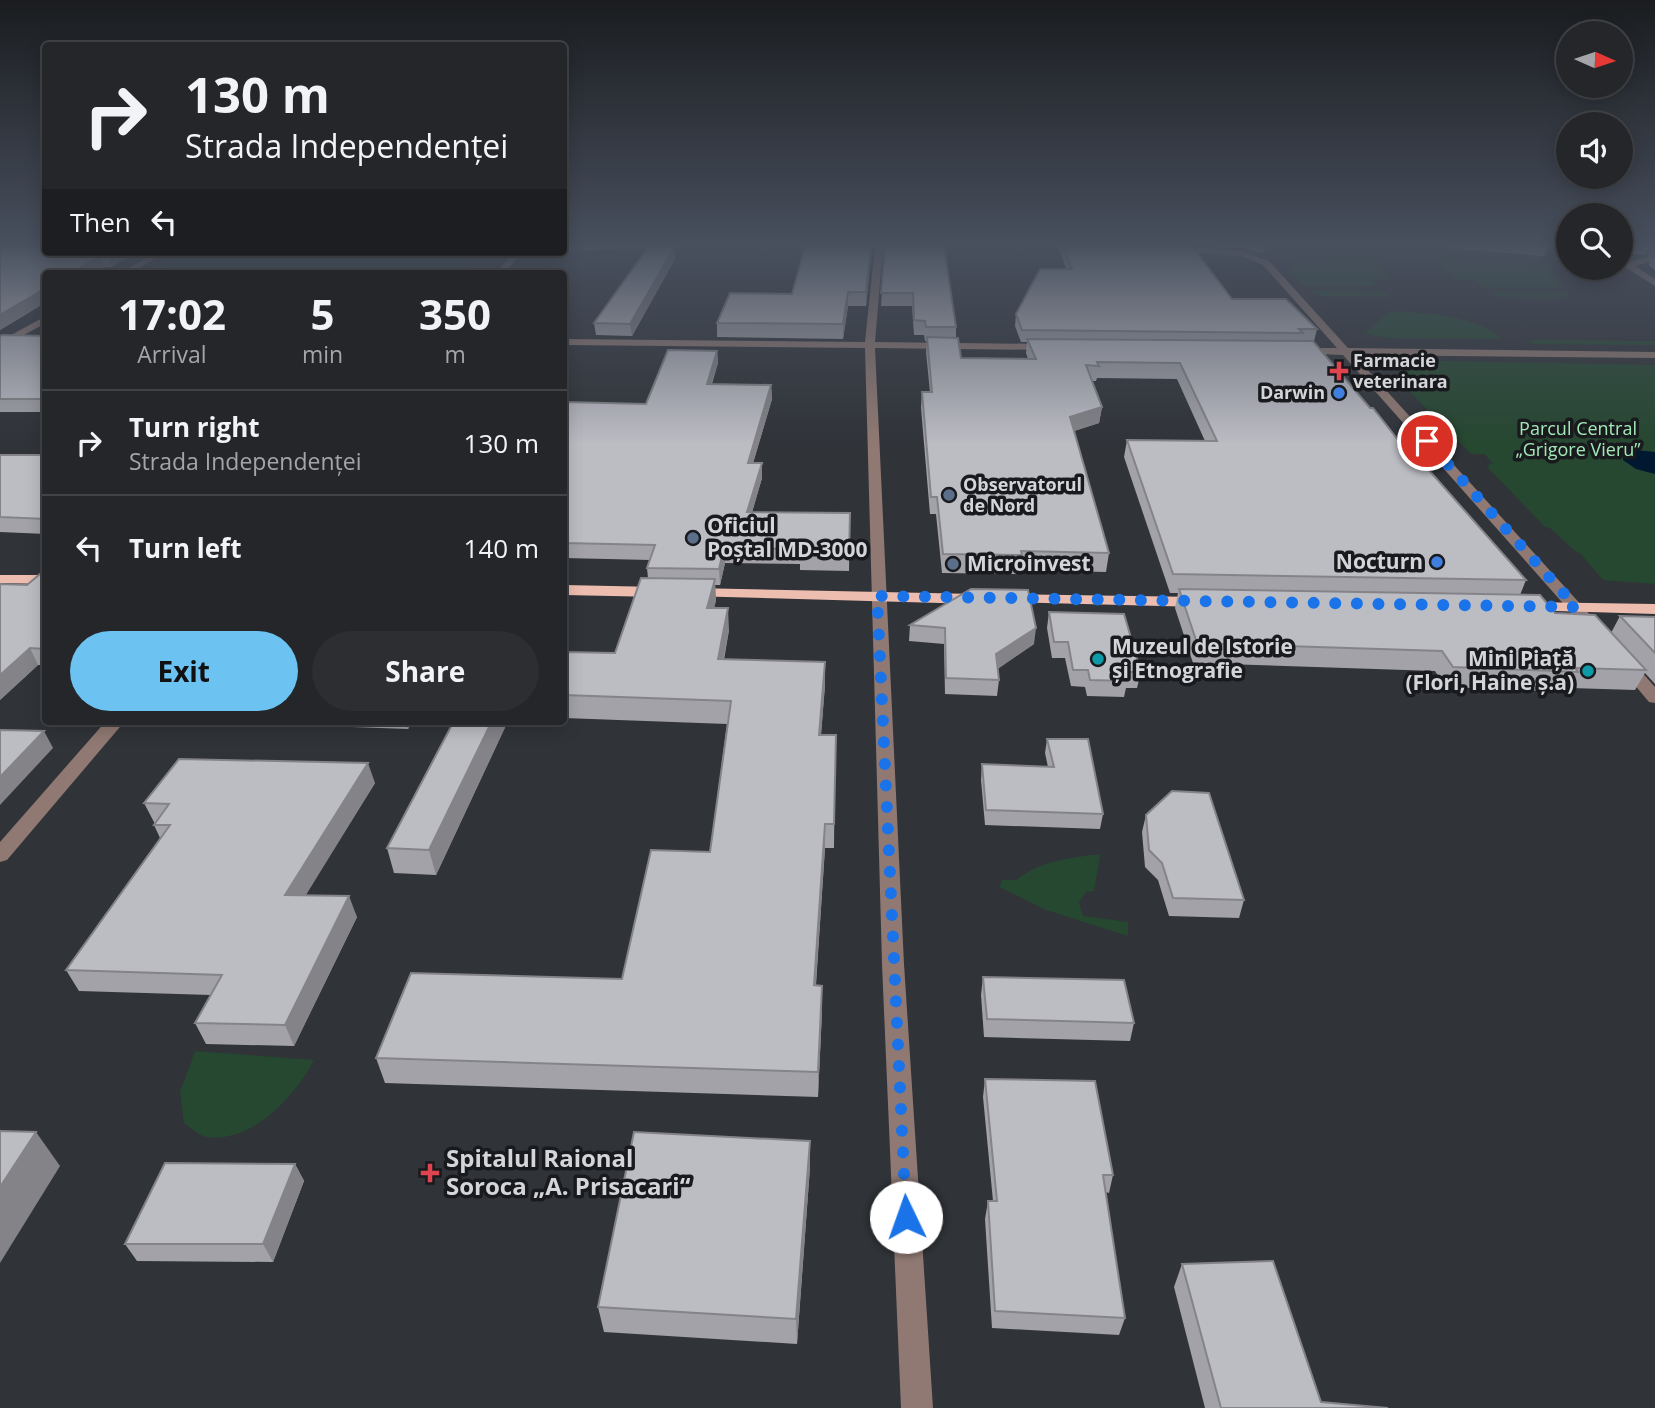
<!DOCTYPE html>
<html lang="en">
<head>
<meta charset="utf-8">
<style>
  body { margin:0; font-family:"Open Sans",sans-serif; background:#2c2e32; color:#f1f3f6; height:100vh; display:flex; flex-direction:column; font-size:26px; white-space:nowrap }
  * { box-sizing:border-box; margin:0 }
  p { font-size:23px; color:#a3a5a8 }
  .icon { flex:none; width:38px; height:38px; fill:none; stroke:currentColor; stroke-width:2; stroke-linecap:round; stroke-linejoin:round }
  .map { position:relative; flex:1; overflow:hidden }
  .side { position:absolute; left:42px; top:270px; width:525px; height:455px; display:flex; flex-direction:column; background:#24262a; border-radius:7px; box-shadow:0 4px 18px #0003,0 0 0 2px #414347 }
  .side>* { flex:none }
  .banner { position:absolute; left:42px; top:42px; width:525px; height:214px; border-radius:7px; box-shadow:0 4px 18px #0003,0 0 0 2px #414347; background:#24262a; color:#f1f3f6; overflow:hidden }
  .needle { width:46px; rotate:93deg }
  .controls { position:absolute; left:1556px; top:21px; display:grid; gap:14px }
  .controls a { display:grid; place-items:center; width:77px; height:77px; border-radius:50%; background:#24262a; box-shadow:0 4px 18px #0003,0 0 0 2px #414347; font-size:35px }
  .pin { position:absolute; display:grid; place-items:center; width:60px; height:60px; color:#fff; margin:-30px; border:4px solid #fff; border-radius:50%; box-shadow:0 2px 7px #0007 }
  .me { position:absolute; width:77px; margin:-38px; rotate:357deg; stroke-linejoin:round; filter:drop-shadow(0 0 5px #0008) }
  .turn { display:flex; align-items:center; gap:24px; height:147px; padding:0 28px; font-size:32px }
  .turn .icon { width:91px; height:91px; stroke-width:2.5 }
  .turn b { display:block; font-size:49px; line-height:60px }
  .then { display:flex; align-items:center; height:66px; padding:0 28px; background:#0003; gap:14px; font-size:26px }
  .eta { display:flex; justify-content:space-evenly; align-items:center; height:119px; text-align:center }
  .eta b { font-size:42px; font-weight:700; line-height:49px }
  .button { display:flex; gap:14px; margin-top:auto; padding:14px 28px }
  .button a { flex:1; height:80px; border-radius:42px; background:#6cc3f2; color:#111; font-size:28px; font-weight:700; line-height:80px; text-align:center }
  .button a+a { background:#2c2e32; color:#f1f3f6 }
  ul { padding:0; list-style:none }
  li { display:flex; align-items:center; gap:21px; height:105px; padding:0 28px; border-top:2px solid #414347 }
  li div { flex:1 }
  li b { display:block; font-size:26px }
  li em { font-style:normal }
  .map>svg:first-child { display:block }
  .green { fill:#264730 }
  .water { fill:#011930 }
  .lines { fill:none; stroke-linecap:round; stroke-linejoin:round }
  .minor { fill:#907972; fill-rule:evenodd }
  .major { fill:#edbeb0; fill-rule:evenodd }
  .wall { fill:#a2a2a8 }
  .shaded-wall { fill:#848488 }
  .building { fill:#bcbcc3; stroke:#848488; stroke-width:2 }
  .route { stroke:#1a73e8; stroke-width:12; stroke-dasharray:0 21.6 }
  .health-dot { fill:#e0444e; stroke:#191a1d; stroke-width:2.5 }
  .shop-dot { fill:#3f7fe0; stroke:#191a1d; stroke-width:2.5 }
  .service-dot { fill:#5c6f8a; stroke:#191a1d; stroke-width:2.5 }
  .culture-dot { fill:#0f9aa8; stroke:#191a1d; stroke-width:2.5 }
  .labels { text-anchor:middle; stroke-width:7; stroke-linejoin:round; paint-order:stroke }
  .far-poi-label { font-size:18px; font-weight:bold; fill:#d4d5d8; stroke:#191a1d; text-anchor:start }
  .far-park-label { font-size:18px; fill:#a2e8b6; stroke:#191a1d }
  .poi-label { font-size:21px; font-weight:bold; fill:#d4d5d8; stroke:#191a1d; text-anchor:start }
  .near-poi-label { font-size:24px; font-weight:bold; fill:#d4d5d8; stroke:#191a1d; text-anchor:start }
</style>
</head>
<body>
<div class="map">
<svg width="1655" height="1408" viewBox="0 0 1655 1408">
  <rect width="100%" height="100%" fill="#303338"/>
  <!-- green -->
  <g class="green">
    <polygon points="1324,246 1366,246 1391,279 1369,279 1376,286 1304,286 1288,268 1300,262 1328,261"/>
    <polygon points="184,252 485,252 466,273 149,273"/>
    <polygon points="1437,257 1543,265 1548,266 1562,288 1484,287 1475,280 1456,279 1440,265"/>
    <polygon points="1310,290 1383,291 1390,297 1320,296"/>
    <polygon points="1491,291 1566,292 1568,295 1563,298 1499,297"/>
    <path d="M1391,311C1424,313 1479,316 1502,339L1388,338L1365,333Z"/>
    <polygon points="1528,340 1655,341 1655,345 1533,344"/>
    <polygon points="1393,360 1655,365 1655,584 1603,580 1579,552 1577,553 1550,528 1545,527 1488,468 1489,464 1493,463 1484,454 1471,454 1402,384 1407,383 1402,376 1411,378 1405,372 1394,368 1400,368"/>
    <path d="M1091,855H1100L1094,891L1086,892L1079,902L1083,916L1128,922V936L1046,910L999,887L1002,880H1016C1039,862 1063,859 1091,855Z"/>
    <path d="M195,1051L314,1060C296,1095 252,1144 207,1137C199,1136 190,1127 184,1123L180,1092Z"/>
  </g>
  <!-- water -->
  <polygon class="water" points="1636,450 1655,452 1655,474 1636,469 1623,460 1623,453"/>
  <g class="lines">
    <!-- minor -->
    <g class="minor">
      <polygon points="564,246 713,246 564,251"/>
      <polygon points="875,246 883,246 875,342 1050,344 1055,347 1050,350 875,348 904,964 933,1408 901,1408 882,964 865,348 564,345 564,339 865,342"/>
      <polygon points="1173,246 1242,251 1269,261 1348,348 1655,352 1655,358 1354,355 1603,629 1605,632 1603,635 1591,635 1343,355 1294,353 1294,349 1298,348 1337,348 1263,265 1241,256 1170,251"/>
      <polygon points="1559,246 1568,246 1568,251"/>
      <polygon points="1648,246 1655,246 1655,260 1635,266 1655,279 1655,286 1620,264 1620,258 1629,262 1648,257"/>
      <polygon points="156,252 166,252 131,273 121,273"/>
      <polygon points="513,252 522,252 505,273 496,273"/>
      <polygon points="46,316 46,323 0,348 0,341"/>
      <polygon points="1625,659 1631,660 1655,687 1655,703 1649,702 1617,664"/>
      <polygon points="106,721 125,721 7,860 0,862 0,842"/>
    </g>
    <!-- major -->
    <g class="major">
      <polygon points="0,575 46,575 46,584 0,583"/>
      <polygon points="564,585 658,587 666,592 658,597 564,595"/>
      <polygon points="693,588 976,594 984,599 976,604 688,596 685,593"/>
      <polygon points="1008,594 1200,597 1208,602 1200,607 1003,602 1000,599 1003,596"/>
      <polygon points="1526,602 1655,604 1655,614 1521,610 1518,607"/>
    </g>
  </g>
  <!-- wall -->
  <g class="wall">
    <polygon points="0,246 137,252 111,267 104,267 0,330"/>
    <polygon points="872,246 866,306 848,306 843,339 717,337 717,323 792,294"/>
    <polygon points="885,246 956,327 956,338 961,358 1028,359 1026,353 1027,342 1021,342 1015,326 1016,314 1066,269 1058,246 1192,246 1232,299 1317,329 1314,341 1300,341 1406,450 1526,580 1520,595 1555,613 1611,633 1620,616 1655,617 1655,684 1645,673 1635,690 1570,688 1568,692 1445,687 1435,671 1193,663 1175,608 1178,593 1170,593 1124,457 1127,440 1205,441 1177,379 1097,378 1096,381 1092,381 1102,407 1099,423 1074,431 1109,553 1106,572 1020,570 1020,574 942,573 936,514 930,514 921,408 922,392 930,392 926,352 927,341 925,341 924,335 914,335 912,306 881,306"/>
    <polygon points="1193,246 1265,246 1263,253 1242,248"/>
    <polygon points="1445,246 1546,246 1547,248 1544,256 1446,248"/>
    <polygon points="1620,246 1649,246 1645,255 1620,253"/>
    <polygon points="674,248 675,259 632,336 596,335 594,323"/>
    <polygon points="1655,256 1655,270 1649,265 1652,257"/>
    <rect x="0" y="336" width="46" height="76"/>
    <polygon points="717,351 718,363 712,384 771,385 772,399 753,463 762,463 762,478 752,512 850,513 849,571 800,570 800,564 725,563 720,585 715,585 716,600 714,608 729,630 724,660 825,662 825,685 821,735 835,759 834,848 825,848 816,985 822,1011 818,1097 385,1083 376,1058 622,979 710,852 727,724 564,718 564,652 615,653 648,578 647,568 650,560 564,558 564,402 646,404"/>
    <polygon points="0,455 46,455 46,534 0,532"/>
    <polygon points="46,569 46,665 38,665 0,700 27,585"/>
    <polygon points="971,589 1034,644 998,668 999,680 997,696 945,694 944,644 909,641 910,625"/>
    <polygon points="1049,612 1141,672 1137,688 1126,688 1124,697 1087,696 1085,687 1071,686 1065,658 1052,658 1047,628"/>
    <polygon points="210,721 413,721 408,729 210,722"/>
    <polygon points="454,721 508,721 436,875 394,873 387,848"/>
    <polygon points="1047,739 1103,814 1100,829 985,825 981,780 982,764 1048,767 1045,753"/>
    <polygon points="375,783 305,895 357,917 294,1046 206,1044 195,1023 211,995 79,991 66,970 160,838 154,825 155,824 144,803"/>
    <polygon points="1146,815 1244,900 1239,918 1169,916 1158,880 1145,867 1142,832"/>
    <polygon points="983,977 1134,1023 1130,1041 984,1037 981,995"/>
    <polygon points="985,1079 1113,1175 1109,1193 1106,1192 1125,1318 1119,1335 992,1328 985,1219 988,1201 993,1201 983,1097"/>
    <polygon points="295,1164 304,1181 273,1262 137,1261 125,1244"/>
    <polygon points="810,1167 797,1344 604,1332 598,1307"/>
    <polygon points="1182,1264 1321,1402 1388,1408 1205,1408 1174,1287"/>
  </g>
  <!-- shaded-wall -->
  <g class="shaded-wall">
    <polygon points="871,246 872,246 866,306 866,292"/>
    <polygon points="674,248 675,259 632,336 630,324"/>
    <polygon points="115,252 137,252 111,267 108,256"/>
    <polygon points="100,256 104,267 94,273 71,273"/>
    <polygon points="46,288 46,302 0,330 0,315"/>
    <polygon points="848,292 848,306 843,339 843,324"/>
    <polygon points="717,351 718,363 707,397 707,384"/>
    <polygon points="771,385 772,399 749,477 748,463"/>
    <polygon points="1102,407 1099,423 1068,433 1070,417"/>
    <polygon points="762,463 762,478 748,527 747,512"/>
    <polygon points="724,548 725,563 720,585 719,569"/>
    <polygon points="715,579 716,600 709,630 707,608"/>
    <polygon points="728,608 729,630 719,682 718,659"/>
    <polygon points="1036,628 1034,644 995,671 996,654"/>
    <polygon points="30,648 38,665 0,700 0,675"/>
    <polygon points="825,662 825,685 819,759 819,735"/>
    <polygon points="405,721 413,721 408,729"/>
    <polygon points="492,721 508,721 436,875 429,850"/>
    <polygon points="44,731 53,748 0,805 0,777"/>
    <polygon points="368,763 375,783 293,916 285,895"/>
    <polygon points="825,824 825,848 814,1010 814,985"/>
    <polygon points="349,896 357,917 294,1046 285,1025"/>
    <polygon points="822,986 822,1011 818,1097 818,1072"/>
    <polygon points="36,1132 60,1166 0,1263 0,1187"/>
    <polygon points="810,1141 810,1167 797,1344 796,1319"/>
    <polygon points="295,1164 304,1181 273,1262 263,1244"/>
  </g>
  <!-- building -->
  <g class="building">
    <polygon points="0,246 46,246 46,252 115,252 108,256 100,256 71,273 46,273 46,288 0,315"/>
    <polygon points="649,246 671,246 674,248 630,324 594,323"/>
    <polygon points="805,246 871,246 866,292 848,292 843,324 717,323 730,293 792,294"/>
    <polygon points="885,246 944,246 956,327 926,327 925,321 914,320 913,293 881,293"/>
    <polygon points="1063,246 1192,246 1232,299 1286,299 1317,329 1299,329 1303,333 1022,330 1016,314 1040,269 1072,269"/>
    <polygon points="2,335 46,336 46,399 0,399 0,336"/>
    <polygon points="927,337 958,338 961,358 1036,359 1027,339 1313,341 1370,408 1373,408 1406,450 1412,451 1526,580 1173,574 1127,440 1217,441 1180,363 1097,362 1099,366 1086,365 1102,407 1070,417 1109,553 1021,551 1022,555 943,554 937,497 931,497 922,392 932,392"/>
    <polygon points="668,350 717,351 707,384 771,385 748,463 762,463 747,512 850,513 849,555 800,555 800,549 724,548 719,569 647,568 655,545 564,543 564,402 646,404"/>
    <polygon points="0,455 46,455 46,519 0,517"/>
    <polygon points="46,569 46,649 30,648 0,675 0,584 27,585"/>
    <polygon points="641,578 715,579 707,608 728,608 718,659 825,662 819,735 836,735 834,824 825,824 814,985 822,986 818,1072 376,1058 411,973 622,979 651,850 710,852 731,701 564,695 564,652 615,653"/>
    <polygon points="971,589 1028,590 1036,628 996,654 999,680 946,678 945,628 910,625"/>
    <polygon points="1179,589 1540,595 1555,613 1595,615 1646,670 1575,668 1578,672 1453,667 1442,651 1197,643"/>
    <polygon points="1049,612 1124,614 1141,672 1124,672 1127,681 1090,680 1088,670 1073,670 1068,642 1054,642"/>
    <polygon points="1620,616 1655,617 1655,653"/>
    <polygon points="454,721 492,721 429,850 387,848"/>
    <polygon points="0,730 44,731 0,777"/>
    <polygon points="1047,739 1088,739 1103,814 986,810 982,764 1054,767"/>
    <polygon points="179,759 368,763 285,895 349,896 285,1025 195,1023 222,975 66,970 170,825 154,825 169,804 144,803"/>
    <polygon points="1172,791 1209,793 1244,900 1173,898 1162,863 1149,850 1146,815"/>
    <polygon points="983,977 1124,980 1134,1023 987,1019"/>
    <polygon points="985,1079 1095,1081 1113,1175 1103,1175 1125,1318 995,1311 988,1201 997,1201"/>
    <polygon points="0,1131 36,1132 0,1187"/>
    <polygon points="634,1132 810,1141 796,1319 598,1307"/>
    <polygon points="165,1163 295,1164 263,1244 125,1244"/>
    <polygon points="1273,1261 1321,1402 1388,1408 1221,1408 1182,1264"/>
  </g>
  <!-- sky -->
  <linearGradient id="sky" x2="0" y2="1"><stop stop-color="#1a1c1f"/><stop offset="0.55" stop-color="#48505e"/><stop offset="1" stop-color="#48505e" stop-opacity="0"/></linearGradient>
  <rect width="1655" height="444" fill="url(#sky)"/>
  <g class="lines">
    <!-- route -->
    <polyline class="route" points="906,1217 877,596 1576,607 1427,441"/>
  </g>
  <!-- markers -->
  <g class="health-dot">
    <path d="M1335.5 360.5h7v7h7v7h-7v7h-7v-7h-7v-7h7z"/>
    <path d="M426.5 1162.5h7v7h7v7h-7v7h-7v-7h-7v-7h7z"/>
  </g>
  <g class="shop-dot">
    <circle cx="1339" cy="393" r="7"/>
    <circle cx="1437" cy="562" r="7"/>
  </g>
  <g class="service-dot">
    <circle cx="949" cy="495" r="7"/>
    <circle cx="693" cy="538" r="7"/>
    <circle cx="953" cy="564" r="7"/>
  </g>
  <g class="culture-dot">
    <circle cx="1098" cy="659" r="7"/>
    <circle cx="1588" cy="671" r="7"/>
  </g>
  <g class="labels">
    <!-- far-poi labels -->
    <g class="far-poi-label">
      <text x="1353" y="367">Farmacie<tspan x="1353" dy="21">veterinara</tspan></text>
      <text x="1325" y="399" text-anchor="end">Darwin</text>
      <text x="963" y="491">Observatorul<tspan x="963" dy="21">de Nord</tspan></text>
    </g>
    <!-- far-park labels -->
    <g class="far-park-label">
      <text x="1578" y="435">Parcul Central<tspan x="1578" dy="21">„Grigore Vieru”</tspan></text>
    </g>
    <!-- poi labels -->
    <g class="poi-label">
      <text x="707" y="533">Oficiul<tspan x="707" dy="24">Poștal MD-3000</tspan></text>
      <text x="1423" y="569" text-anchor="end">Nocturn</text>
      <text x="967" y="571">Microinvest</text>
      <text x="1112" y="654">Muzeul de Istorie<tspan x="1112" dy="24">și Etnografie</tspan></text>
      <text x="1574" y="666" text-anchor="end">Mini Piață<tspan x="1574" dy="24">(Flori, Haine ș.a)</tspan></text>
    </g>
    <!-- near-poi labels -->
    <g class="near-poi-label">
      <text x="446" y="1167">Spitalul Raional<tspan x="446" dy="28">Soroca „A. Prisacari“</tspan></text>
    </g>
  </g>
</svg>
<div class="controls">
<a><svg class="needle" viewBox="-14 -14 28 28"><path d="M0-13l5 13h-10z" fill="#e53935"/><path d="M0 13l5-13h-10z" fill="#a3a5a8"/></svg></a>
<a><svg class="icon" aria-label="sound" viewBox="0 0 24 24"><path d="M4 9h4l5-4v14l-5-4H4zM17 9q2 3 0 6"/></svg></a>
<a><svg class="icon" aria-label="search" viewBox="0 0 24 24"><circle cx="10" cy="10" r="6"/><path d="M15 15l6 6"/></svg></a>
</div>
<div class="pin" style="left:1427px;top:441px;background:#d93025"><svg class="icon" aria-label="arrive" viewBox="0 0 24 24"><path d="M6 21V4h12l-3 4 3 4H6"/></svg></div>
<svg class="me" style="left:906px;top:1217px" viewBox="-20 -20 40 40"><circle r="19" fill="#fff"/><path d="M0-13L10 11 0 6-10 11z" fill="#1a73e8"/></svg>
<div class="banner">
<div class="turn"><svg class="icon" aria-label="right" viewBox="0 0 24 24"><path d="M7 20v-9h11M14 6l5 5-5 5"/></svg><div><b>130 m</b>Strada Independenței</div></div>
<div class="then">Then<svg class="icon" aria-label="left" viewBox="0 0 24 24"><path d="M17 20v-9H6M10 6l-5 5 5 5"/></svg></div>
</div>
<section class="side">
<div class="eta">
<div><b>17:02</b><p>Arrival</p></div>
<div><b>5</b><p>min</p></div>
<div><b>350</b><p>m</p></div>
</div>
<ul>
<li><svg class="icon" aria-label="right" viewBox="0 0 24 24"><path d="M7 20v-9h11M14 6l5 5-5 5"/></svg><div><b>Turn right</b><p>Strada Independenței</p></div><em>130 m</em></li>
<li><svg class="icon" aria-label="left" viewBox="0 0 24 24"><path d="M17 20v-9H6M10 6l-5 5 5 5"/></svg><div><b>Turn left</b></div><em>140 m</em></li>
</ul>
<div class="button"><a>Exit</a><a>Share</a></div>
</section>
</div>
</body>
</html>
